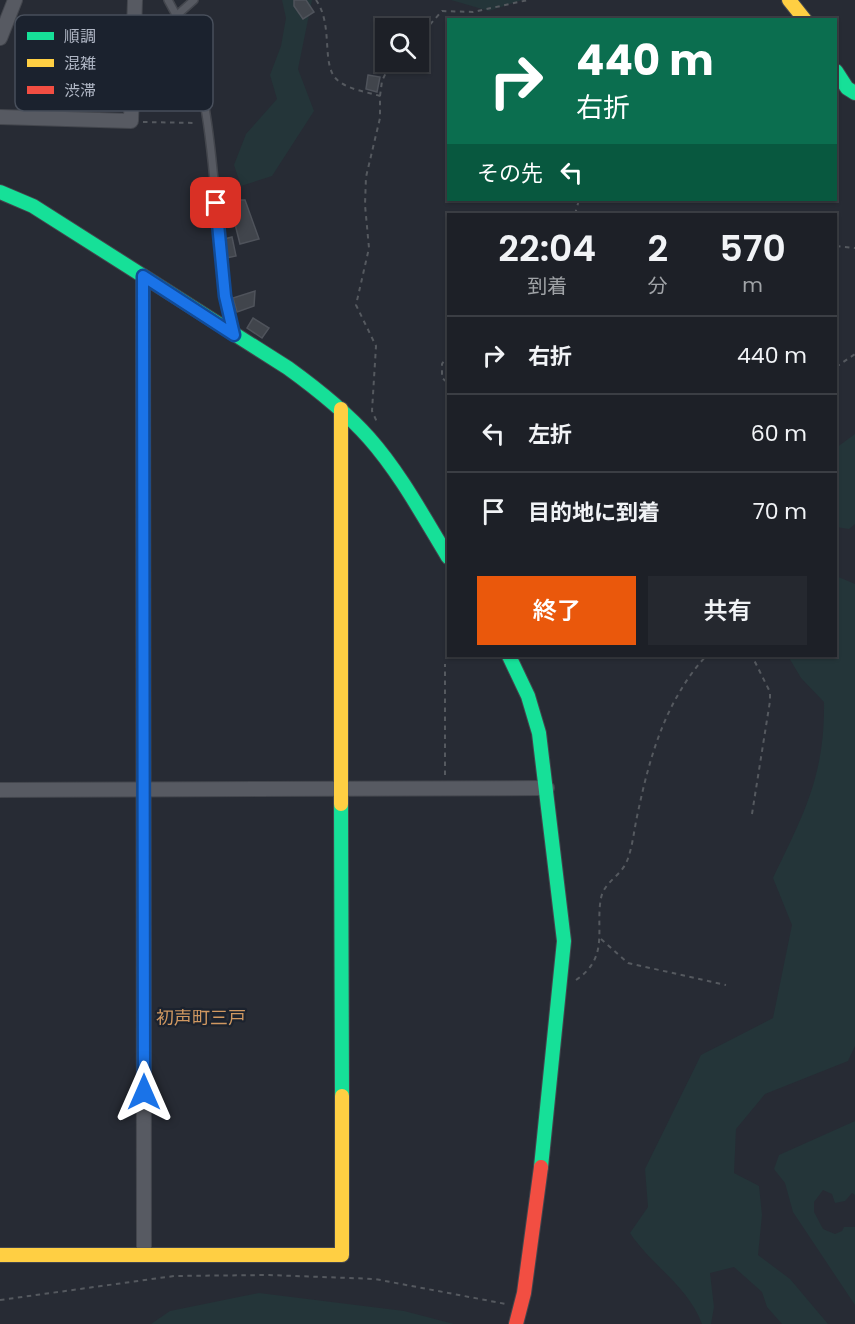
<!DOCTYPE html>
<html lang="ja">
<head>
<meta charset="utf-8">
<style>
  body { margin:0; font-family:Poppins,"Noto Sans JP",sans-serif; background:#25282f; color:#f1f3f6; height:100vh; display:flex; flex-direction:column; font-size:22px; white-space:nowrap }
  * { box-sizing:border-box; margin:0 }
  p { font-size:20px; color:#a0a3a7 }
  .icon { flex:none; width:33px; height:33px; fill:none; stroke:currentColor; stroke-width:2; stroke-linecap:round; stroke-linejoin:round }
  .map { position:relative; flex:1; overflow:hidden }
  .details { position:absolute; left:447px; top:213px; width:390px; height:444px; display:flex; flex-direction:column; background:#1d2027; border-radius:0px; box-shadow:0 2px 4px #0004,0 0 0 2px #3b3e44 }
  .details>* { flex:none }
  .banner { position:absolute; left:447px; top:18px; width:390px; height:183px; border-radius:0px; box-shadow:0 2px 4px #0004,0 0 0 2px #3b3e44; background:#0b6e4f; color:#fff; overflow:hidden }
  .tools { position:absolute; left:375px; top:18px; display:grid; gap:12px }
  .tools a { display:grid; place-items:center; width:54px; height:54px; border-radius:0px; background:#1d2027; box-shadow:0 2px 4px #0004,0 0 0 2px #3b3e44; font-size:30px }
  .pin { position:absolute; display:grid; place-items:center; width:51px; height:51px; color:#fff; margin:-26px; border-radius:12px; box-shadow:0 3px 9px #0006 }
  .me { position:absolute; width:66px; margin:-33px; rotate:0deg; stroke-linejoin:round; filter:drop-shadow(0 0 4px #0008) }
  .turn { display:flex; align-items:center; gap:21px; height:126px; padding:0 30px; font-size:27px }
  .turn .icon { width:78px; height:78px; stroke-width:2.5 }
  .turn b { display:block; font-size:42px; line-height:51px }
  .then { display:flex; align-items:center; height:57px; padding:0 30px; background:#0003; gap:12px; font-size:22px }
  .eta { display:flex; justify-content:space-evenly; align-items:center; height:102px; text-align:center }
  .eta b { font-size:36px; font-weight:600; line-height:42px }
  .primary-button { display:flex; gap:12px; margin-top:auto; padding:12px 30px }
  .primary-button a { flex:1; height:69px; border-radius:0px; background:#ea580c; color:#fff; font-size:24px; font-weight:600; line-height:69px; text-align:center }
  .primary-button a+a { background:#25282f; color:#f1f3f6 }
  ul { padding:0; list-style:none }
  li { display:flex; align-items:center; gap:18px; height:78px; padding:0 30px; border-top:2px solid #3b3e44 }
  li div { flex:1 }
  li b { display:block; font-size:22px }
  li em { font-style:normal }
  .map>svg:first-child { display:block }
  .green { fill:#243539 }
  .building { fill:#41454c; stroke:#4f535b; stroke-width:1.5 }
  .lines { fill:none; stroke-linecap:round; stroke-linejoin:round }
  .lane-casing { stroke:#43464d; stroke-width:10 }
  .street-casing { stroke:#43464d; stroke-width:16 }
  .fast-casing { stroke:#43464d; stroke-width:16 }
  .slow-casing { stroke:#43464d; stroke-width:16 }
  .jam-casing { stroke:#43464d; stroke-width:16 }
  .path { stroke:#55595f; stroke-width:2; stroke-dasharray:4.5 4.5; stroke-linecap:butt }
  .lane { stroke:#575a62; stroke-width:7 }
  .street { stroke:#575a62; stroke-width:14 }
  .fast { stroke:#16e098; stroke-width:14 }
  .slow { stroke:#ffcf43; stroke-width:14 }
  .jam { stroke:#f24e42; stroke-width:14 }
  .route-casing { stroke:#114b97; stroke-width:15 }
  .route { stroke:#1a73e8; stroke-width:10 }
  .labels { text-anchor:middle; stroke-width:4.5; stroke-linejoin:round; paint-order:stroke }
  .quarter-label { font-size:18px; fill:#d09861; stroke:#1b222e }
  .key { fill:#1b222e; stroke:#484f5b; stroke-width:1.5 }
  .key-label { font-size:16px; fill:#b0b7c5 }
</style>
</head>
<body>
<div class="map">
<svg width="855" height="1324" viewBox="0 0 855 1324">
  <rect width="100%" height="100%" fill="#272b34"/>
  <!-- green -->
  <g class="green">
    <polygon points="282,0 312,0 298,69 314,111 272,176 241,186 234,165 246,134 277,99 270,75 281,46 286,18"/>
    <polygon points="451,0 522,0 489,11"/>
    <polygon points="855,434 855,524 849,529 836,527 836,448"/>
    <path d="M836,576L855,584V1046L848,1061L765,1094L736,1129L734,1173L759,1186L762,1215L758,1255L790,1279L828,1324H782L767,1307L762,1292L734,1267L710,1273L714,1307L711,1324H702C688,1286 652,1266 630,1233L648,1207L645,1169L701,1055L773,1018L792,925L773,878C804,814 825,775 824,702L801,678L788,656H836Z"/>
    <polygon points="855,1121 855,1195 852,1193 845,1201 835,1203 832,1194 823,1190 814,1202 814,1212 823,1229 835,1234 842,1231 844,1227 855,1227 855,1305 793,1212 785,1183 774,1169 779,1155"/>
    <polygon points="259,1293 404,1311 454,1324 151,1324 170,1311"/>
  </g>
  <!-- building -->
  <g class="building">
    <polygon points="294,0 306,0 314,12 303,19 294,6"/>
    <polygon points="368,75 380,77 377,92 366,89"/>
    <polygon points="221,182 237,182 238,200 245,200 259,239 240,244 232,212 222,213"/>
    <polygon points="232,237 236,256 226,258 224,239"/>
    <polygon points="255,291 254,306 237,312 233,298"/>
    <polygon points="253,318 269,328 262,338 247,328"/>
  </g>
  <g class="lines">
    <!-- lane casing -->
    <g class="lane-casing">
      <g id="lane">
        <path d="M168,0C215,81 212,181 222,272C224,292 231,310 234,330"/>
        <polyline points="176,16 194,0"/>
      </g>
    </g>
    <!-- street casing -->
    <g class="street-casing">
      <g id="street">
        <polyline points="0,38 15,0"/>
        <polyline points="0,117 131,121 135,0"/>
        <polyline points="143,276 144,1255"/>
        <polyline points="0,790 547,788"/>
      </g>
    </g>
    <!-- fast casing -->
    <g class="fast-casing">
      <g id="fast">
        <polyline points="836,71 847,88 855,93"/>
        <path d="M0,192L33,206L288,368C317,389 345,411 369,438C400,473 423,516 448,557"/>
        <polyline points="509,656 528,696 539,733 564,941 541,1167"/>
        <polyline points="341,804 342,1096"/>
      </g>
    </g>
    <!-- slow casing -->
    <g class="slow-casing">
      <g id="slow">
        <polyline points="789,0 805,20"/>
        <polyline points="341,409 341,804"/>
        <polyline points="0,1255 342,1255 342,1096"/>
      </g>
    </g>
    <!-- jam casing -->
    <g class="jam-casing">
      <polyline id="jam" points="516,1324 524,1293 541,1167"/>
    </g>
    <!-- path -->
    <g class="path">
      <path d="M316,0C335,27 319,69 340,82C351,90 367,92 380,96V118L366,177L365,205L369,248L356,305L376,346L372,411L377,422"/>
      <polyline points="418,38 442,11 473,12 528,0"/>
      <polyline points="380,96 382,81 391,62"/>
      <polyline points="143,122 197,123"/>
      <polyline points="575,214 579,200"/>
      <polyline points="836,246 855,248"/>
      <polyline points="448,354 442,364 442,378 448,383"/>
      <polyline points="836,367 855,354"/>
      <polyline points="445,775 445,664"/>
      <polyline points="752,814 770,701 770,692 752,656"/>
      <polyline points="601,939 628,963 726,985"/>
      <path d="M576,980C610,957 595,929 601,898C604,882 621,876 627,861C633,846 634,829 638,812C650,755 666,700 706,656"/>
      <polyline points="0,1300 174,1276 269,1275 375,1279 506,1304"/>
    </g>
    <!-- lane -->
    <use href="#lane" class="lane"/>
    <!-- street -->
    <use href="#street" class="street"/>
    <!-- fast -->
    <use href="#fast" class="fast"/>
    <!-- slow -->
    <use href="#slow" class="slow"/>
    <!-- jam -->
    <use href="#jam" class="jam"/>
  </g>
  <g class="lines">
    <!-- route casing -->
    <g class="route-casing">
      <polyline id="route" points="144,1092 143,276 234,335 225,296 216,203"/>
    </g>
    <!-- route -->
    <use href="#route" class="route"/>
  </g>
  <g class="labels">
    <!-- quarter labels -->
    <g class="quarter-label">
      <text x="201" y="1024">初声町三戸</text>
    </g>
  </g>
  <!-- legend -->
  <rect x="15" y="15" width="198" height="96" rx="9" class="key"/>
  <rect x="27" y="32" width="27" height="8" fill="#16e098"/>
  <rect x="27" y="59" width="27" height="8" fill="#ffcf43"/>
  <rect x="27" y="86" width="27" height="8" fill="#f24e42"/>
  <g class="key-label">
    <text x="64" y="42">順調</text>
    <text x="64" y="69">混雑</text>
    <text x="64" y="96">渋滞</text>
  </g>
</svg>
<div class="tools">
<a><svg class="icon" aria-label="search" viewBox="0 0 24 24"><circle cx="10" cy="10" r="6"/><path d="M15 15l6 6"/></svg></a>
</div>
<div class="pin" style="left:216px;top:203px;background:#d93025"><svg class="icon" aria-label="arrive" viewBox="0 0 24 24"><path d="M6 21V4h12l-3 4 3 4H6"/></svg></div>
<svg class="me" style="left:144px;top:1092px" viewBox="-20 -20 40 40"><path d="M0-17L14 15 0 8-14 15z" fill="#1a73e8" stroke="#fff" stroke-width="4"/></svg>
<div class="banner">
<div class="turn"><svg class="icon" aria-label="right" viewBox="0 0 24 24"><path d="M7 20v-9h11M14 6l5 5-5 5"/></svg><div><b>440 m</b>右折</div></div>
<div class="then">その先<svg class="icon" aria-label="left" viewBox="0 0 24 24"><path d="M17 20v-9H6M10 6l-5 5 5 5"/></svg></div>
</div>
<section class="details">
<div class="eta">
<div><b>22:04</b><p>到着</p></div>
<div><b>2</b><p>分</p></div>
<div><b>570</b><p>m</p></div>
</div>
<ul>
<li><svg class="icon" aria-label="right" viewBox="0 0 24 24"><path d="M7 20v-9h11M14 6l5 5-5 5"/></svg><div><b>右折</b></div><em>440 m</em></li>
<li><svg class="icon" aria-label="left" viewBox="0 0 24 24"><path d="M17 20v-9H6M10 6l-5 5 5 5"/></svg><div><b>左折</b></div><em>60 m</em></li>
<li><svg class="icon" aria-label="arrive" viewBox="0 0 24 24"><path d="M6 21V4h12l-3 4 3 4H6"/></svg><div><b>目的地に到着</b></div><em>70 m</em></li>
</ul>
<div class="primary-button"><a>終了</a><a>共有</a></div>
</section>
</div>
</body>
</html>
